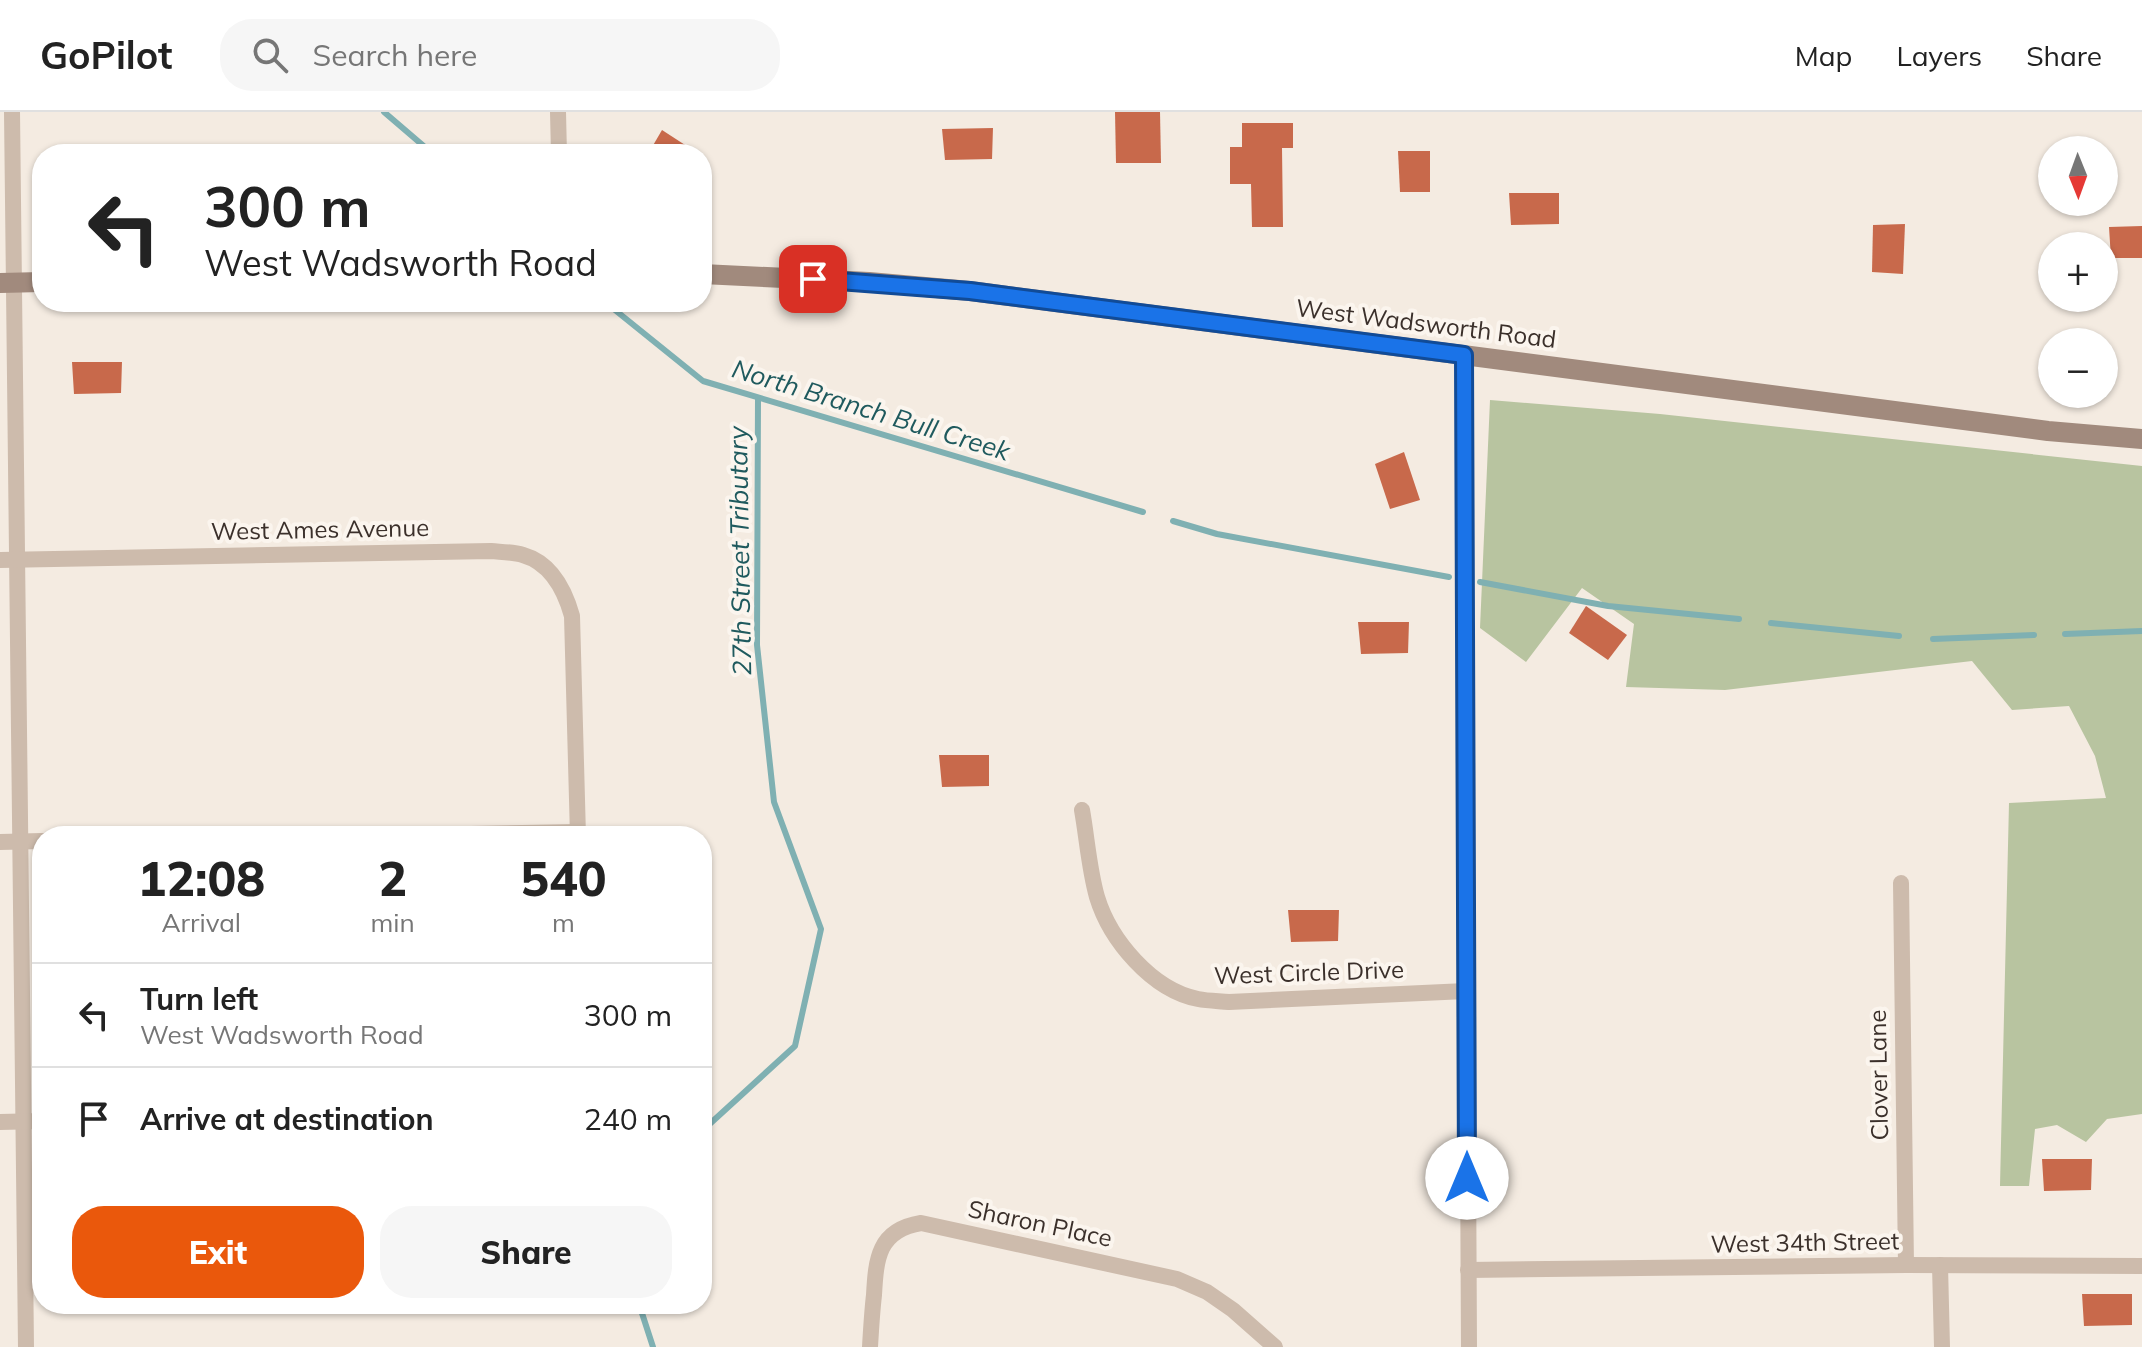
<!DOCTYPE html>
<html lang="en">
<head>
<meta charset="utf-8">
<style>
  body { margin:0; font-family:Mulish,sans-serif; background:#f6f6f6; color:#222; height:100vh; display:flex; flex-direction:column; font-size:30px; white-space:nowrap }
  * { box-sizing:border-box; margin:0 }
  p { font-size:26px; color:#767676 }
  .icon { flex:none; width:44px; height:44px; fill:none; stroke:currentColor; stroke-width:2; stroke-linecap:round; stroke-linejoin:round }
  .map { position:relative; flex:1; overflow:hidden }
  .details { position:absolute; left:32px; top:714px; width:680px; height:488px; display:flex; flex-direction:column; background:#fff; border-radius:32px; box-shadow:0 2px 6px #0004 }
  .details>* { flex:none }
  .hud { position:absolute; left:32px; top:32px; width:680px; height:168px; border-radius:32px; box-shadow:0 2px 6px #0004; background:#fff; color:#222; overflow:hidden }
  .needle { width:52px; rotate:179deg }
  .buttons { position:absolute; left:2038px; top:24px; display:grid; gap:16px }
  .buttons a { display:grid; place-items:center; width:80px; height:80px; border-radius:50%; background:#fff; box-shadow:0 2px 6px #0004; font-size:40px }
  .pin { position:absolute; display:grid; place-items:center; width:68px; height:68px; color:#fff; margin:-34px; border-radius:16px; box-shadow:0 4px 12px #0006 }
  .me { position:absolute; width:88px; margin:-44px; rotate:0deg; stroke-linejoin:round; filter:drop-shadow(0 0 6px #0008) }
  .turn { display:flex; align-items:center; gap:28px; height:168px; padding:0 40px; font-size:36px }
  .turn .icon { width:104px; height:104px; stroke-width:2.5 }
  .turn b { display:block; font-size:56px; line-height:68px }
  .eta { display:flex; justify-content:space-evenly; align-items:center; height:136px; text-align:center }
  .eta b { font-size:48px; font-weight:800; line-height:56px }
  .primary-button { display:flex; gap:16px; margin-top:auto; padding:16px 40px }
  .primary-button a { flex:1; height:92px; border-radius:32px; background:#ea580c; color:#fff; font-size:32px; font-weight:800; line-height:92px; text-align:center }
  .primary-button a+a { background:#f6f6f6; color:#222 }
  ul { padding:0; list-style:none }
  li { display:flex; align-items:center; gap:24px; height:104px; padding:0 40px; border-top:2px solid #e0e0e0 }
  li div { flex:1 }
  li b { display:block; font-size:30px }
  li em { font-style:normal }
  header { display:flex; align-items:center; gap:48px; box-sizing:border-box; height:112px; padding:0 40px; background:#fff; border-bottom:2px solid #e0e0e0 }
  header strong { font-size:38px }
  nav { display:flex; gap:44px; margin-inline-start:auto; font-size:28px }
  .search { width:560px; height:72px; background:#f6f6f6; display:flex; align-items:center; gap:20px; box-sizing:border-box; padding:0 28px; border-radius:32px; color:#767676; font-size:30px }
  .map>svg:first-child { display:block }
  .green { fill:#b8c4a0 }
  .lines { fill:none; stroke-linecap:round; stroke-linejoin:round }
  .stream { stroke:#7fb0b2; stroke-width:6 }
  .building { fill:#c8694b }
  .minor { stroke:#cdbbac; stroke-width:16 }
  .secondary { stroke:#a18a7d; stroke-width:20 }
  .route-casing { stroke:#114b97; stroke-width:20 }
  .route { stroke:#1a73e8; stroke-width:14 }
  .labels { text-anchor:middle; stroke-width:8; stroke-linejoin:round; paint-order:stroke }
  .street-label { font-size:24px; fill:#3b302b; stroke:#fbf5ee }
  .water-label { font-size:26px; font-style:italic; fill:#1f5a5e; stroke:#fbf5ee }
</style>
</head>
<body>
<header>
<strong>GoPilot</strong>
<div class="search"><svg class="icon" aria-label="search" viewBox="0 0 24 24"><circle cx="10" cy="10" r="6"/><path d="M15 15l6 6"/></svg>Search here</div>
<nav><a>Map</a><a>Layers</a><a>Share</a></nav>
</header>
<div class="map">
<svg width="2142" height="1235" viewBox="0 0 2142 1235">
  <rect width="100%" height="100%" fill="#f4ebe1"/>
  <!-- green -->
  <polygon class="green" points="1490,288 1660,302 2142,354 2142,1002 2107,1007 2086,1030 2057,1013 2035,1017 2029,1074 2000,1074 2009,691 2106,686 2095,644 2069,594 2012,598 1972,549 1725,578 1626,575 1634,512 1582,476 1526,550 1480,516"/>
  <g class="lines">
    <!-- stream -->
    <g class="stream">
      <polyline points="384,0 433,42"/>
      <polyline points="610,194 703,269 1143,400"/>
      <polyline points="1173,409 1217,422 1449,465"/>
      <polyline points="1480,470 1608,494 1739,507"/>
      <polyline points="1771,511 1899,524"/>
      <polyline points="2065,522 2142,519"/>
      <polyline points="1933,527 2034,523"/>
      <polyline points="702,1019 795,934 821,817 774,690 757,533 758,286"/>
      <polyline points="639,1192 653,1235"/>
    </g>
  </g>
  <!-- building -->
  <g class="building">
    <polygon points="1115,0 1160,0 1161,51 1116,51"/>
    <polygon points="1242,11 1293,11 1293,36 1282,36 1283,115 1252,115 1251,72 1230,72 1230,35 1242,35"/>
    <polygon points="993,16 992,47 945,48 942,17"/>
    <polygon points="662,18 699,42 648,42"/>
    <polygon points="1398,39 1430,39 1430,80 1400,80"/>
    <polygon points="1509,81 1559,81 1559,112 1511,113"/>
    <polygon points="1905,112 1903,162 1872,160 1873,113"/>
    <polygon points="2142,114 2142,146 2111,146 2109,115"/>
    <polygon points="72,250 122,250 121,281 74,282"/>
    <polygon points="1404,340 1420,388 1390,397 1375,352"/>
    <polygon points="1586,494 1627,523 1608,548 1569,521"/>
    <polygon points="1358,510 1409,510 1408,541 1361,542"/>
    <polygon points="939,643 989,643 989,674 942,675"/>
    <polygon points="1288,798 1339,798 1338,829 1291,830"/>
    <polygon points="2042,1047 2092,1047 2091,1078 2044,1079"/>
    <polygon points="2082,1182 2132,1182 2132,1213 2084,1214"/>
  </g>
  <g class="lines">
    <!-- minor -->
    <g class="minor">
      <polyline points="12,0 26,1235"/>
      <polyline points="558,0 559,42"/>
      <polyline points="1464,243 1469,1235"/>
      <path d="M0,448L491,439C501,440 513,440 523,443C551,451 565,479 572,504L578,724"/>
      <path d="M1082,698C1087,726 1089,757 1097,785C1110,828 1152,878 1198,887C1208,889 1219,889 1229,890L1466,879"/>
      <polyline points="366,724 578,720"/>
      <polyline points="0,730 42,729"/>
      <polyline points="1901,771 1906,1153"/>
      <polyline points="0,1010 42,1009"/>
      <polyline points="1940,1153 1942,1235"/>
      <polyline points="1468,1158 1906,1153 2142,1154"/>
      <path d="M870,1235C871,1218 872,1200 874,1183C876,1147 878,1118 921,1111L1177,1167L1207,1180L1233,1198L1275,1235"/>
    </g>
    <!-- secondary -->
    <g class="secondary">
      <polyline points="702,162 869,170 970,179 2048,319 2142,327"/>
      <polyline points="0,171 42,170"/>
    </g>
  </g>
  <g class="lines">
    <!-- route casing -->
    <g class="route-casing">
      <polyline id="route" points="813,167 970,179 1464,243 1467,1066"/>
    </g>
    <!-- route -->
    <use href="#route" class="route"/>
  </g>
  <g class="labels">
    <!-- street labels -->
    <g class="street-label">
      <text transform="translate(1426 212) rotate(7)" y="8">West Wadsworth Road</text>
      <text transform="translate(320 418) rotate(-1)" y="8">West Ames Avenue</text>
      <text transform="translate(1309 861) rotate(-2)" y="8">West Circle Drive</text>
      <text transform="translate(1879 963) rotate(-91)" y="8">Clover Lane</text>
      <text transform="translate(1040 1112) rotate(12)" y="8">Sharon Place</text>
      <text transform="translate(1805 1131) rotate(-1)" y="8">West 34th Street</text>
    </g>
    <!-- water labels -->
    <g class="water-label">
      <text transform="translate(871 298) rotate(17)" y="9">North Branch Bull Creek</text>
      <text transform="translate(740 439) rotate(-91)" y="9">27th Street Tributary</text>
    </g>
  </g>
</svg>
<div class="buttons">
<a><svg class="needle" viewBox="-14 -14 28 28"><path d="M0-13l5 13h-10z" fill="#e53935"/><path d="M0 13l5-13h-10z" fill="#767676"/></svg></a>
<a>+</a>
<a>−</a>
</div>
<div class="pin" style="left:813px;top:167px;background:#d93025"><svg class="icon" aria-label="arrive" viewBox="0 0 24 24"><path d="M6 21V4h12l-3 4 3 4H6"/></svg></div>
<svg class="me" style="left:1467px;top:1066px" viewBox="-20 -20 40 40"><circle r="19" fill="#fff"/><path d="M0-13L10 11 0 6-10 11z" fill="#1a73e8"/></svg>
<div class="hud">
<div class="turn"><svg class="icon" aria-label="left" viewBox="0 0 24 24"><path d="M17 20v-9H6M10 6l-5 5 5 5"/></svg><div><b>300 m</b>West Wadsworth Road</div></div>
</div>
<section class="details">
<div class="eta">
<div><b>12:08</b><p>Arrival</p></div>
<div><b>2</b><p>min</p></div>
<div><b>540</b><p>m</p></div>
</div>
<ul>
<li><svg class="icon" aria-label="left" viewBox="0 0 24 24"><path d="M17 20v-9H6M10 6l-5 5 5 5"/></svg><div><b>Turn left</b><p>West Wadsworth Road</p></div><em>300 m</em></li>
<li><svg class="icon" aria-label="arrive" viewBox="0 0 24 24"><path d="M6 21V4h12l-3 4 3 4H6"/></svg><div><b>Arrive at destination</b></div><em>240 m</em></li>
</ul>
<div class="primary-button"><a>Exit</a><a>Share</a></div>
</section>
</div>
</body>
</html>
